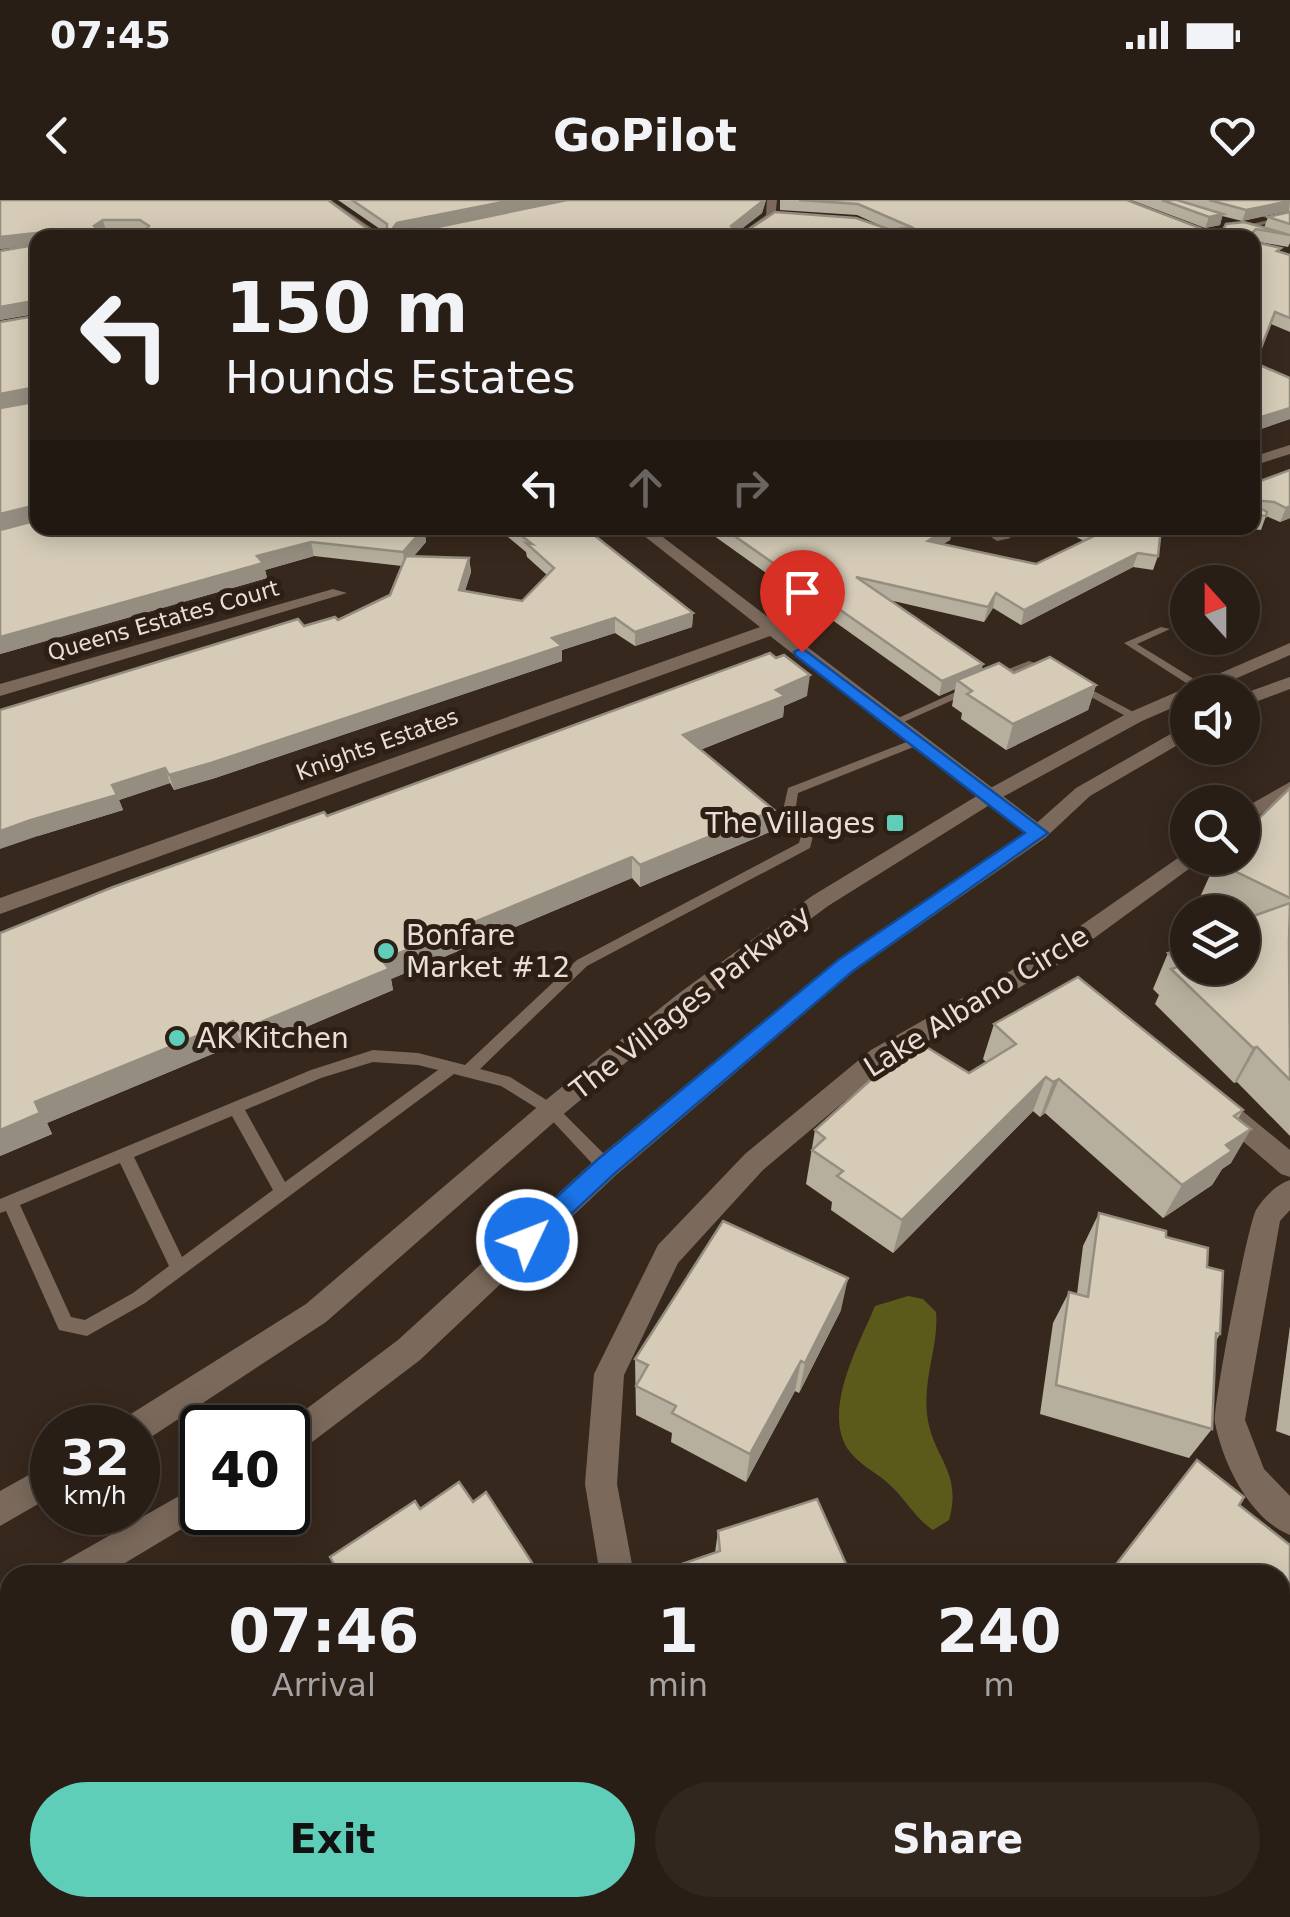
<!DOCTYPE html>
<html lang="en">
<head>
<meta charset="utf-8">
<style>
  body { margin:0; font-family:"DejaVu Sans",sans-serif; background:#31271f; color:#f1f3f6; height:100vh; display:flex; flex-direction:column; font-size:38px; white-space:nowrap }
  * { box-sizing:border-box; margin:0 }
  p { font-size:32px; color:#a5a2a1 }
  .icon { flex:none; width:55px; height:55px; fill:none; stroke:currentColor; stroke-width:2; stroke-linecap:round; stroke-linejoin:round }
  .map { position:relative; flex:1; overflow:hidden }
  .panel { position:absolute; left:0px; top:1365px; width:1290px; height:352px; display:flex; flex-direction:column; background:#291e16; border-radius:30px 30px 0 0; box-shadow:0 5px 25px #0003,0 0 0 2px #453c35 }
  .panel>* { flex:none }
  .top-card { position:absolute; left:30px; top:30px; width:1230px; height:305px; border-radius:20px; box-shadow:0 5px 25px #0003,0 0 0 2px #453c35; background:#291e16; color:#f1f3f6; overflow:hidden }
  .needle { width:65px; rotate:339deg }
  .tools { position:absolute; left:1170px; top:365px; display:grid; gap:20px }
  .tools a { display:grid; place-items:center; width:90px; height:90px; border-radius:50%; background:#291e16; box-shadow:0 5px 25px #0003,0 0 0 2px #453c35; font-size:50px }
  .speed { position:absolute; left:30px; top:1205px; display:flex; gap:20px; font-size:50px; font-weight:700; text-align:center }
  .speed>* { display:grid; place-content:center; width:130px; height:130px; border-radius:50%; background:#291e16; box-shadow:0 5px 25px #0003,0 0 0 2px #453c35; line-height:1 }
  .speed small { font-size:25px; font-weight:400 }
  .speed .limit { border:5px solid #111; border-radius:15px; background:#fff; color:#111 }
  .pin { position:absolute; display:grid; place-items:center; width:85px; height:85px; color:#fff; margin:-102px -42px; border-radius:50% 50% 50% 0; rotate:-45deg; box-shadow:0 0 10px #0007 }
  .pin .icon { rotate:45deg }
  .me { position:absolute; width:110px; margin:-55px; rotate:47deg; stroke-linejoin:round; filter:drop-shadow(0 0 8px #0008) }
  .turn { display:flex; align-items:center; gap:35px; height:210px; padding:0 30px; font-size:45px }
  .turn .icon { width:130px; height:130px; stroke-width:2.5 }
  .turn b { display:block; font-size:70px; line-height:85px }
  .lanes { display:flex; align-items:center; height:95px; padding:0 30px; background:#0003; justify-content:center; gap:50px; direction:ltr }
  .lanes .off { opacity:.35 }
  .eta { display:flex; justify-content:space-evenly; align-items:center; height:170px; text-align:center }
  .eta b { font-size:60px; font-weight:800; line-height:70px }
  .action { display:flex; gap:20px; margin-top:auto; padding:20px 30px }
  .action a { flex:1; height:115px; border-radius:60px; background:#5eceb8; color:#111; font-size:40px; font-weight:800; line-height:115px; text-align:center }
  .action a+a { background:#31271f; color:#f1f3f6 }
  .status { display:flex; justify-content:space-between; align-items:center; height:70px; padding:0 50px; background:#291e16; direction:ltr }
  .status svg { height:28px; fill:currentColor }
  header { display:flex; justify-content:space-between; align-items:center; height:130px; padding:0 30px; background:#291e16; font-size:45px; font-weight:800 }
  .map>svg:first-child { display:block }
  .water { fill:#5c5a1a }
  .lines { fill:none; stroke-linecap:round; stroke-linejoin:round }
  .service { fill:#7b6a5c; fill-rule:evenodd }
  .minor { fill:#7b6a5c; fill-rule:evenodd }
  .tertiary { fill:#7b6a5c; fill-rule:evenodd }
  .wall { fill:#b7af9d; fill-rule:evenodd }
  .shaded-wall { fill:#958e80 }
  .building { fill:#d5cbb7; stroke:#958e80; stroke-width:2.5; fill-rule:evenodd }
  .route { fill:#1a73e8; stroke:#114b97; stroke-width:2.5 }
  .poi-dot { fill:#5eceb8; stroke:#2d1f13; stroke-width:4 }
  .labels { text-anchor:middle; stroke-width:10; stroke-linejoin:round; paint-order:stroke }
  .far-street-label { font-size:22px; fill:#e9dfd8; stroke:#2d1f13 }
  .poi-label { font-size:28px; fill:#e9dfd8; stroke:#2d1f13; text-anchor:start }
  .street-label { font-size:28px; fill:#e9dfd8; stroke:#2d1f13 }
</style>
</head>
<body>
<div class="status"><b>07:45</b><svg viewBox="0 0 49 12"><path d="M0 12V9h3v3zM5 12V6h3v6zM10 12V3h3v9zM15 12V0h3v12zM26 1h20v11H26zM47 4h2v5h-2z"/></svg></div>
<header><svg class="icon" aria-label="back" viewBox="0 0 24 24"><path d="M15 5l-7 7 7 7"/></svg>GoPilot<svg class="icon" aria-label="heart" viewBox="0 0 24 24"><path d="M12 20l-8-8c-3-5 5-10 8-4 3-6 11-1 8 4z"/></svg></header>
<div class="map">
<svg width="1290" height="1717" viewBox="0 0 1290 1717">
  <rect width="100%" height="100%" fill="#37281d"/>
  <!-- water -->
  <path class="water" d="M908,1096L923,1099L936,1112C939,1145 923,1177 927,1214C932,1258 963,1271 949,1320L933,1330C915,1318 907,1301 891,1286C878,1273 862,1267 850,1252C820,1213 859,1145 875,1106Z"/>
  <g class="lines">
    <!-- service -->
    <g class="service">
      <polygon points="1290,15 1290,19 1237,30 1234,28"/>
      <polygon points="1161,427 1170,429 1137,444 1202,484 1202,488 1194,488 1124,443"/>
      <polygon points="1029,461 1053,469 1048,472 1030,468 994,480 988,477"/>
      <polygon points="1077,482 1139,515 1141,517 1139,519 1131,519 1073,487 1071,485"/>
      <polygon points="969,486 975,489 973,491 897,525 889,525 887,523"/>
      <path d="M917,538L923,542L921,544L798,593L796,606L814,632L810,648L587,766L480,869L510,877L556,906L612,962L614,967L612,972L606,974L600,972L546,914L501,886L454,874L145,1103L87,1136L59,1130L6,1011L0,1013V999L311,870L373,850L418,853L465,865L577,760L799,643L802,632L784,606L788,588ZM373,862L418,865L438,870L285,982L245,910L321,878ZM232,916L273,990L182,1057L134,957ZM120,963L169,1066L133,1093L85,1120L71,1117L20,1005Z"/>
    </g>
    <!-- minor -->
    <g class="minor">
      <polygon points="319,0 331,0 386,38 373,38"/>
      <polygon points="767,0 777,0 775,18 747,38 734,38 766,15"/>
      <polygon points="1290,245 1290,254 1252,266 1252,257"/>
      <polygon points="634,328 651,328 1045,628 1049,633 1045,638 1031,638 770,436 0,714 0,698 760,427"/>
      <polygon points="978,328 996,328 1011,338 997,341"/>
      <polygon points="333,389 347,393 0,496 0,484"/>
      <polygon points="1290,582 1290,597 1242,625 1242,609"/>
      <polygon points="1188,651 1188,658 1199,658 1197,663 1056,766 889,864 763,970 678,1063 624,1175 617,1284 634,1375 600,1375 585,1284 594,1174 658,1045 745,954 871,850 1040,754"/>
      <polygon points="1225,901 1234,904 1290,950 1290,977 1281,974 1216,918 1212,911 1216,904"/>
      <path d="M1290,980V1010L1280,1021L1245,1220L1264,1269L1290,1296V1335C1250,1319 1223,1264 1215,1223C1212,1209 1248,1024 1256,1010C1263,998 1277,984 1290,980Z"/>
      <polygon points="200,1708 250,1708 246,1717 196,1717"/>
      <polygon points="743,1708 783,1708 786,1717 746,1717"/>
    </g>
    <!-- tertiary -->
    <g class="tertiary">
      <polygon points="1290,443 1290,455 1205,492 1188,492 1188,501 1142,521 999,599 828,706 694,806 560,917 326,1122 148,1239 138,1243 138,1228 122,1228 126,1217 306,1104 542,903 678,794 812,696 985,591 1128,513"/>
      <polygon points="1290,477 1290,489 1242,507 1242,494"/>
      <polygon points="1188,524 1188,539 1090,596 1045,638 853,772 616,975 420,1160 299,1252 288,1256 288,1228 281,1228 398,1140 596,959 837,760 1031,628 1076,588"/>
      <polygon points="52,1262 52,1296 0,1326 0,1291"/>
      <polygon points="202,1283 202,1312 210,1312 105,1375 56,1375 61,1363"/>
      <polygon points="10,1394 10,1429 0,1433 0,1398"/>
    </g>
  </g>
  <!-- wall -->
  <g class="wall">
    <path d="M0,0L369,30L380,29L338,0H766L762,13L740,30H890L857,15L780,10V0H1127L1205,30H1223L1264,28L1268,17L1289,11L1242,21L1222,16L1220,25L1205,28L1131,0H1290V43L1288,47L1254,41L1255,42L1281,48L1279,52L1290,55V132L1271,124L1256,164L1290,178V219L1252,232V38H38V328H424L426,342L414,356L469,358L471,372L465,391L522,401L547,375L527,357L526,352L497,328H585L693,413L692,427L635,446L615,433L562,450V461L215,578L174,590L170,583L119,600L123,610L38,636L304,426L338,420L390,395L402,366L314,356L265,370L267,378L0,454V330L35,114L0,120L35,45L0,49ZM534,7L423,30H419Z"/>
    <polygon points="1290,270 1290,318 1280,322 1266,316 1261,330 1242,328 1252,328 1252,284"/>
    <polygon points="703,328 952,328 950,340 942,344 1036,364 1084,341 1059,328 1161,328 1158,356 1153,370 1133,367 1021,425 993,408 984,422 889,400 982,470 1014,473 1096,485 1088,510 1006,550 961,519 962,513 952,506 955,489 939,496"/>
    <polygon points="807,496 784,506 783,517 700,550 772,631 640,687 632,678 391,779 393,790 247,852 241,842 47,923 52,934 0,956 327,616"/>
    <polygon points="1290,588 1290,936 1237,882 1234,883 1155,804 1159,795 1153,789 1168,753 1188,747 1244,719 1242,712 1231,712 1200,697 1216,662"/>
    <polygon points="994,824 1243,910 1238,919 1231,963 1222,969 1212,985 1163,1018 1045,913 1040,917 1033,911 893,1053 831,1010 832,1002 806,984 815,930 969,873 986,862 983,859"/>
    <polygon points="1099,1013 1166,1037 1207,1067 1220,1134 1216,1141 1212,1229 1189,1258 1040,1214 1053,1123 1069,1092 1077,1094 1083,1046"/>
    <polygon points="841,1110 799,1193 795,1191 746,1282 671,1242 672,1233 636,1215 635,1159"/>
    <polygon points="1290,1126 1290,1236 1276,1231"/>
    <polygon points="1197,1260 1239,1305 1290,1345 1290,1570 1280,1561 1280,1375 1107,1375"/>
    <polygon points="718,1331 851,1375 673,1375 673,1367 715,1353"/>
    <polygon points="829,1708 1035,1708 1022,1715 1023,1717 832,1717"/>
  </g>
  <!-- shaded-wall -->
  <g class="shaded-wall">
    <polygon points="513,0 568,0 398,34 394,27 397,23"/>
    <polygon points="764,0 766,0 762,13 730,38 731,26"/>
    <polygon points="1290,1 1289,11 1242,21 1246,10"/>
    <polygon points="1223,14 1220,25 1205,28 1209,17"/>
    <polygon points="103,20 106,31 97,37 94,26"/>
    <polygon points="37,33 38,45 0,49 0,37"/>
    <polygon points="33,101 37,113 0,120 0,107"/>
    <polygon points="36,187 38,201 0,208 0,194"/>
    <polygon points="1290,208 1290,219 1252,232 1252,220"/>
    <polygon points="32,306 37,320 0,329 0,314"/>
    <polygon points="1290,306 1290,318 1280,322 1286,308"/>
    <polygon points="424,328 426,342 405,366 403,352"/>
    <polygon points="949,328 952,328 950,340 925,355 928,341"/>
    <polygon points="311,342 314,356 265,370 267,378 0,454 0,437 257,356"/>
    <polygon points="1138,353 1133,367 1021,425 1024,410"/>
    <polygon points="469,358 471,372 460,405 459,390"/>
    <polygon points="996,393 993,408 984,422 988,407"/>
    <polygon points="693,413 692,427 635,446 635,432"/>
    <polygon points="615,418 615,433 562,450 562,461 215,578 174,590 169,575 552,438"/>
    <polygon points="983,464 980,478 957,480 955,489 939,496 942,481"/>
    <polygon points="810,475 807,496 784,506 783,517 682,557 683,535"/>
    <polygon points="1096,485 1088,510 1006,550 1013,524"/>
    <polygon points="165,568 170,583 119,600 123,610 38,636 0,649 0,631 112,585"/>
    <polygon points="774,610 772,631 640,687 640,665"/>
    <polygon points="632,657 632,678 391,779 393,790 247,852 239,831 382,760"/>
    <polygon points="233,821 241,842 47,923 52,934 0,956 0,930 35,902"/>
    <polygon points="1257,847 1237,882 1234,883 1253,848"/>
    <polygon points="1046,877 1033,911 893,1053 902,1020"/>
    <polygon points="1059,879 1045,913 1040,917 1053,882"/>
    <polygon points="1251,929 1231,963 1222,969 1212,985 1163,1018 1182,985 1226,945"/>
    <polygon points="848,1078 841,1110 799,1193 805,1163"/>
    <polygon points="801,1161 795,1191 746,1282 750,1254"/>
    <polygon points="10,1697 10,1708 44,1708 29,1717 0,1717 0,1703"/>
    <polygon points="481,1708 485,1708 492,1717 470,1717"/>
    <polygon points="1028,1708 1035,1708 1022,1715 1020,1710"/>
  </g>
  <!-- building -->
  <g class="building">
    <path d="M0,0H328L369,30L387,29V24L352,0H513L397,23L394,27L423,30L567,0H764L731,26L735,30H748L775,12L856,18L891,30L911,27L858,4L799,0H1127L1205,30H1223L1226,24L1244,22L1290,35L1256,29L1252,33L1255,42L1281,48L1277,51L1290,55V118L1275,112L1255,163L1290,178V208L1252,220V38H38V105L33,101L0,107V51L35,45L37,33L0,37ZM103,20H140L149,26L145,30H98L94,26Z"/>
    <polygon points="1162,0 1177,0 1223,14 1209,17"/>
    <polygon points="1209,0 1290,0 1290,1 1246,10"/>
    <polygon points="1290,12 1290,24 1268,17"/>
    <polygon points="38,106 38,309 32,306 0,314 0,208 34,202 36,187 0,194 0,122 35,116"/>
    <polygon points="1290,270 1290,306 1286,308 1274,302 1252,300 1252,284"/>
    <polygon points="1252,304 1267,312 1266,316 1252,314"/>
    <polygon points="38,320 38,328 424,328 403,352 311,342 257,356 263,363 0,437 0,330"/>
    <polygon points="512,328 585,328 693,413 635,432 615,418 552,438 562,446 211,563 169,575 165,568 112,585 117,595 31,620 0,631 0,510 298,419 304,426 335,417 338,420 390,395 406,356 469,358 459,390 522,401 554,368 526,343 532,344"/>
    <polygon points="723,328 949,328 928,341 1036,364 1100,333 1088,328 1161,328 1158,356 1138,353 1024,410 996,393 988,407 856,377 983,464 942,481"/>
    <polygon points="770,453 776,458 784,455 810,475 776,490 785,496 683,535 774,610 640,665 632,657 382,760 389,769 239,831 233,821 35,902 40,913 0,930 0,733 113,687 324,612 327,616"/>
    <polygon points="1050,457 1096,485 1013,524 967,494 972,491 957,480 999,463 1014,473"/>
    <polygon points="1290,588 1290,698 1216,662 1220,658 1242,658 1242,635"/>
    <polygon points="1290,703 1289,742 1290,880 1257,847 1253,848 1171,769 1181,766 1168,753 1188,747 1188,768 1242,768 1242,720"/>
    <polygon points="1078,777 1243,910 1234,916 1251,929 1226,945 1232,951 1182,985 1059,879 1053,882 1046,877 902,1020 837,976 843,971 812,950 825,938 815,930 915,840 969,873 1016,844 994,824"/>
    <polygon points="1099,1013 1166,1031 1166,1037 1208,1048 1207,1067 1223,1071 1220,1134 1216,1133 1212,1229 1056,1185 1069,1092 1088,1097"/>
    <polygon points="723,1021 848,1078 805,1163 801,1161 750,1254 672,1213 676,1206 636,1186 648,1165 635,1159"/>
    <polygon points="1197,1260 1244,1297 1239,1305 1290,1345 1290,1523 1280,1514 1280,1375 1116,1375 1111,1371"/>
    <polygon points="459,1282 473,1302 486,1292 540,1375 340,1375 330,1357 415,1301 420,1309"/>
    <polygon points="817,1299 851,1375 676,1375 673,1367 720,1351 718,1331"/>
    <polygon points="10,1527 10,1697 0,1703 0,1533"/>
    <polygon points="462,1708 481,1708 470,1717 467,1717"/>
    <polygon points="485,1708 678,1708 684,1717 490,1717"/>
    <polygon points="842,1708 1028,1708 1020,1710 1023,1717 845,1717"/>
  </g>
  <!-- route -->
  <polygon class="route" points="802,448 1048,633 853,771 614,974 536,1047 527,1051 518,1047 514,1040 518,1032 597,960 838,760 1025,633 796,456 794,452"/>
  <!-- markers -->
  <g class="poi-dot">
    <rect x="885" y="613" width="20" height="20" rx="5"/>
    <circle cx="386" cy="751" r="10"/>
    <circle cx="177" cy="838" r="10"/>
  </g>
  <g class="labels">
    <!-- far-street labels -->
    <g class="far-street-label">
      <text transform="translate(163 420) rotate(-16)" y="8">Queens Estates Court</text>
      <text transform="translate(377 544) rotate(-20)" y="8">Knights Estates</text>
    </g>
    <!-- poi labels -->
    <g class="poi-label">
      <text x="875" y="633" text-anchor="end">The Villages</text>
      <text x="406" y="745">Bonfare<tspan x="406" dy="32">Market #12</tspan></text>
      <text x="197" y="848">AK Kitchen</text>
    </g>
    <!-- street labels -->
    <g class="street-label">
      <text transform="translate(976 801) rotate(-32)" y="10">Lake Albano Circle</text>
      <text transform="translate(690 802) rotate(-38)" y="10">The Villages Parkway</text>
    </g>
  </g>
</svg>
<div class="tools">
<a><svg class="needle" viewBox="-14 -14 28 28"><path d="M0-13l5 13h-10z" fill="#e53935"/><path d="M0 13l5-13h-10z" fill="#a5a2a1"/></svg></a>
<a><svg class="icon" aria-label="sound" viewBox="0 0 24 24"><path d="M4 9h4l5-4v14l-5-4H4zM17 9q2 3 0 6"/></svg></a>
<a><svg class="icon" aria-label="search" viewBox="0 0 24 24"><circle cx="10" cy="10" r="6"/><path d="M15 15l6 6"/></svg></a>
<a><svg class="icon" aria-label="layers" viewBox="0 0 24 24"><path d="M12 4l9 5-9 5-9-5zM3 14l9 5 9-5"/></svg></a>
</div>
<div class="speed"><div>32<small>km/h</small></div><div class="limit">40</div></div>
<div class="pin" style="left:802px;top:452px;background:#d93025"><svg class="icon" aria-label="arrive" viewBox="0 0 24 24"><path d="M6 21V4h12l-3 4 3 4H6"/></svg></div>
<svg class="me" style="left:527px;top:1040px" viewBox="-20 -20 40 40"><circle r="17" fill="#1a73e8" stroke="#fff" stroke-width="3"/><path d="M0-11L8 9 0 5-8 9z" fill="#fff"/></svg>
<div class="top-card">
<div class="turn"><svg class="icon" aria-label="left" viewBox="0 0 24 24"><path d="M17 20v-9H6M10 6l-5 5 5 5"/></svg><div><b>150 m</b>Hounds Estates</div></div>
<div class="lanes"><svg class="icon" aria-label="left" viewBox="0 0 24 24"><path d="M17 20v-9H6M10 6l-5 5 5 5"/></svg><svg class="icon off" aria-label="ahead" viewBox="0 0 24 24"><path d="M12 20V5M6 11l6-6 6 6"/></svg><svg class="icon off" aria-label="right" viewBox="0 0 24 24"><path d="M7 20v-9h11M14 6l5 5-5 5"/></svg></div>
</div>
<section class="panel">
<div class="eta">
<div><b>07:46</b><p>Arrival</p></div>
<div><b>1</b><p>min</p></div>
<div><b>240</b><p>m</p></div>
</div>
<div class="action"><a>Exit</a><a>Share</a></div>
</section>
</div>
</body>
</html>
